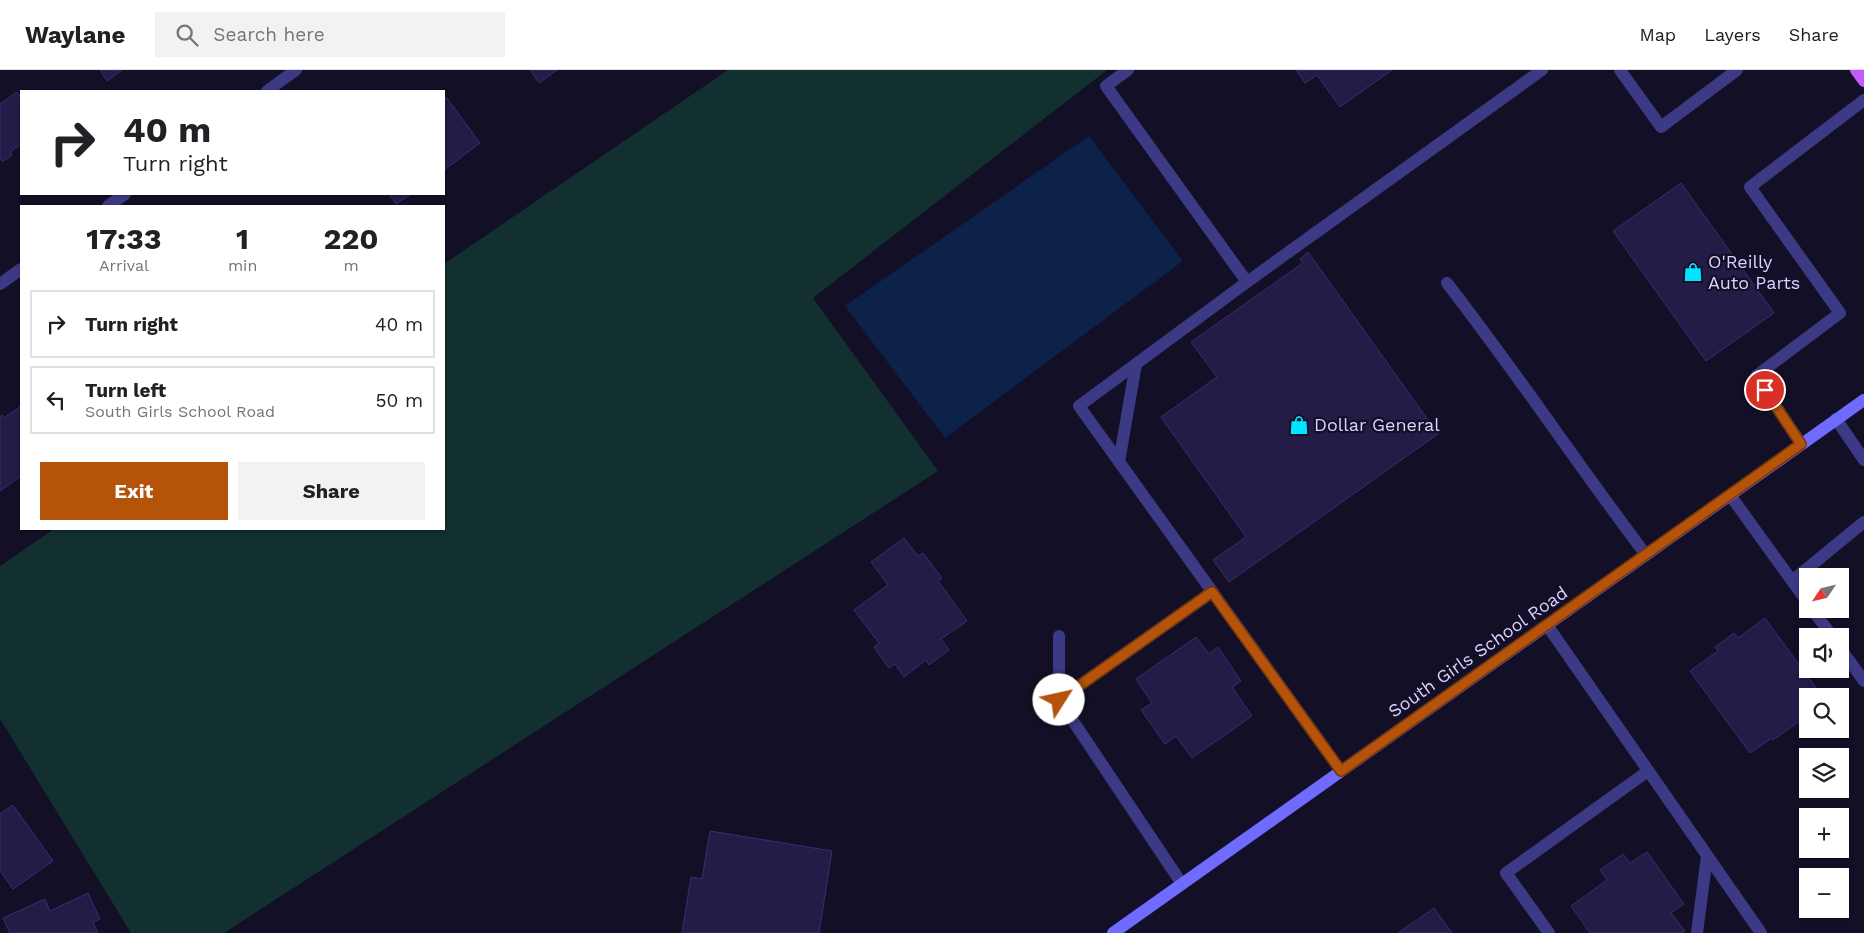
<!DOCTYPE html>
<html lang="en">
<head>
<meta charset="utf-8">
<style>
  body { margin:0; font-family:"Work Sans",sans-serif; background:#f2f2f2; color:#202124; height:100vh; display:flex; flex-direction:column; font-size:19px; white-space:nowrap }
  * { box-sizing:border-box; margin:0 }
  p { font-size:16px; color:#757577 }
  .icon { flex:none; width:28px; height:28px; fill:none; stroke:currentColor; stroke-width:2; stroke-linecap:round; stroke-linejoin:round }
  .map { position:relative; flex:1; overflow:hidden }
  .panel { position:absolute; left:20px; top:135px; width:425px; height:325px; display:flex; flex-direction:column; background:#fff; border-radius:0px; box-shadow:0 1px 4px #0004 }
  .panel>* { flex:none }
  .guide { position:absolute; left:20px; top:20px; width:425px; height:105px; border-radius:0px; box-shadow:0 1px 4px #0004; background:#fff; color:#202124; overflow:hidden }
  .needle { width:32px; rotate:235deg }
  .fabs { position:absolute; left:1799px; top:498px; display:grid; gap:10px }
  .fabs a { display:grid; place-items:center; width:50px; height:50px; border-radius:0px; background:#fff; box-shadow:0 1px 4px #0004; font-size:25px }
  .pin { position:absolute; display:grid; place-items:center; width:42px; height:42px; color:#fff; margin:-21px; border:2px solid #fff; border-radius:50%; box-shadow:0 1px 5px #0007 }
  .me { position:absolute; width:55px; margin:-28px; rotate:55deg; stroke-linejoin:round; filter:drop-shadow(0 0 4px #0008) }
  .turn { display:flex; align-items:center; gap:18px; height:105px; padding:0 20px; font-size:22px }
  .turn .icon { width:65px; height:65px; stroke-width:2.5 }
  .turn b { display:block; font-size:35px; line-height:42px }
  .eta { display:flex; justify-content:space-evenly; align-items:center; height:85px; text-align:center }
  .eta b { font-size:30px; font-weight:700; line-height:35px }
  .primary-button { display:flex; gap:10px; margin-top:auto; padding:10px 20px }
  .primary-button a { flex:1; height:58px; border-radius:0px; background:#b45309; color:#fff; font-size:20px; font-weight:700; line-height:58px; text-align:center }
  .primary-button a+a { background:#f2f2f2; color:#202124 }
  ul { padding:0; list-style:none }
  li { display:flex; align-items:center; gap:15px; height:68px; margin:0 10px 8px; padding:0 10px; border:2px solid #e0e0e0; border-radius:0px }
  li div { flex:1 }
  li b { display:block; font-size:19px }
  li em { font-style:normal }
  header { display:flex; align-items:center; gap:30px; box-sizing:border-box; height:70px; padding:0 25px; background:#fff; border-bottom:1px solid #e0e0e0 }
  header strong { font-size:24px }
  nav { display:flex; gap:28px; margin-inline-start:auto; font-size:18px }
  .search { width:350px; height:45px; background:#f2f2f2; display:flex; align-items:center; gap:12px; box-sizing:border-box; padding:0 18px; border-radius:0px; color:#757577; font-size:19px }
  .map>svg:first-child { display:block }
  .green { fill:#12302f }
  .water { fill:#0c2248 }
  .building { fill:#241b47; stroke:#3b2d73 }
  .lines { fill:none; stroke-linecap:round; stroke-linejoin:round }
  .lane { stroke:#3d3a85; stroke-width:12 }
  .street { stroke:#3d3a85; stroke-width:12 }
  .secondary { stroke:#6f6bff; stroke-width:12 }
  .primary { stroke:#c25bff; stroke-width:12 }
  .route-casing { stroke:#753606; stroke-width:12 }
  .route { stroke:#b45309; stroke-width:9 }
  .labels { text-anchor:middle; stroke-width:4.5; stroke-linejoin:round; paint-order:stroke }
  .poi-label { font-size:18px; fill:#d9d4ff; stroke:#130f26; text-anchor:start }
  .street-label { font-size:18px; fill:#d9d4ff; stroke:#130f26 }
</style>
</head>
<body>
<header>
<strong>Waylane</strong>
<div class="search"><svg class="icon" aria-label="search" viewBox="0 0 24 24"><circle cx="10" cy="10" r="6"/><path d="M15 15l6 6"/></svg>Search here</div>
<nav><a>Map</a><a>Layers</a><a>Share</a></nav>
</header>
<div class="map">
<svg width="1864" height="863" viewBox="0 0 1864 863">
  <rect width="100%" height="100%" fill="#130f26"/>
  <!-- green -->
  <polygon class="green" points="728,0 1107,0 813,228 938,401 224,863 131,863 0,649 0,496 54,459 444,459 444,194"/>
  <!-- water -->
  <polygon class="water" points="1089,66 1183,191 945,368 845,236"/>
  <!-- building -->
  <g class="building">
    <polygon points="100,0 122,0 107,11"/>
    <polygon points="530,0 557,0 539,13"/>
    <polygon points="1296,0 1392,0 1340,37 1317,5 1305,13"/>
    <polygon points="17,22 21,28 21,74 10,82 12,85 3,91 0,89 0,34"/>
    <polygon points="446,27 480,73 444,100 444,28"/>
    <polygon points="1681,113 1774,243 1706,291 1613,161"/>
    <polygon points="389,124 411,124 396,134"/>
    <polygon points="1308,182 1438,364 1229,512 1213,490 1246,467 1161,347 1217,307 1191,272 1303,193 1300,189"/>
    <polygon points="21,336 21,406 0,421 0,347 2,345 4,348"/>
    <polygon points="904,468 918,486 923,483 942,508 938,511 967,551 941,569 949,580 929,595 926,590 904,607 895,594 889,598 874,577 879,573 854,540 888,515 871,492"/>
    <polygon points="1765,548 1822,626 1808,626 1808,642 1802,646 1804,648 1773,670 1772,668 1750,683 1690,601 1718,581 1715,577 1734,563 1738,568"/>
    <polygon points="1196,567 1209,584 1218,577 1241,611 1232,617 1252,646 1192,688 1176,666 1165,674 1141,640 1152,633 1136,609"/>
    <polygon points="13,735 53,791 13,819 0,801 0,744"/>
    <polygon points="710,761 832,781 819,863 682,863 691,807 702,809"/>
    <polygon points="1647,782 1684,834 1671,843 1685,861 1681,863 1590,863 1571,836 1607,810 1600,800 1623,784 1630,793"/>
    <polygon points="88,823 100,849 93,852 98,863 10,863 3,848 45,829 50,841"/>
    <polygon points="1434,838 1452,863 1398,863"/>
  </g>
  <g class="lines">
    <!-- lane -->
    <g class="lane">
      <polyline points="1128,0 1106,16 1247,212"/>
      <polyline points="1620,0 1661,57 1737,0"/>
      <path d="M1447,213C1516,302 1578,395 1646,485"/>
      <polyline points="1836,349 1864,390"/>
      <polyline points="1801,374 1756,306 1840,243 1750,117 1864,30"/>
      <polyline points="1730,425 1808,533"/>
      <polyline points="1792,511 1864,452"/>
      <polyline points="1812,539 1832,566"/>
      <polyline points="1547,555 1761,863"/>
      <polyline points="1840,578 1864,611"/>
      <polyline points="1341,701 1079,336 1247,212 1542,0"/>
      <polyline points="1182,814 1059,630 1212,522"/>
      <polyline points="1549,863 1506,803 1648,701"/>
      <polyline points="1697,863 1707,786"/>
    </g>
    <!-- street -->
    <g class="street">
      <polyline points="267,21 296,0"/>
      <polyline points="108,136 125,124"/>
      <polyline points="0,214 21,199"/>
      <polyline points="1119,392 1136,294"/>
      <polyline points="1059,630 1059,566"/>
    </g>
    <!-- secondary -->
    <polyline class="secondary" points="1113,863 1864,330"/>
    <!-- primary -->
    <polyline class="primary" points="1856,0 1864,11"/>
  </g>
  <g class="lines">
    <!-- route casing -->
    <g class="route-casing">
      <polyline id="route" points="1059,630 1212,522 1341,701 1801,374 1765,320"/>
    </g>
    <!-- route -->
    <use href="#route" class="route"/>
  </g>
  <!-- icons -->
  <defs>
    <g id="shop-bare" transform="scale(1.5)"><path d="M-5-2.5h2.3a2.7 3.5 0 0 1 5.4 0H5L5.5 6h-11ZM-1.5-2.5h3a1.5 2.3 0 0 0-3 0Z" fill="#00e5ff" stroke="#130f26" stroke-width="2.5" paint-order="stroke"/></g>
  </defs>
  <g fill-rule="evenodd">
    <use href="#shop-bare" x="1693" y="202"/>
    <use href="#shop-bare" x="1299" y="355"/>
  </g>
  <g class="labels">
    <!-- poi labels -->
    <g class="poi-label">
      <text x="1708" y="198">O'Reilly<tspan x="1708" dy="21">Auto Parts</tspan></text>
      <text x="1314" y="361">Dollar General</text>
    </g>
    <!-- street labels -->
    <g class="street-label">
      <text transform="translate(1478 582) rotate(-35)" y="6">South Girls School Road</text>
    </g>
  </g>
</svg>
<div class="fabs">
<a><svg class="needle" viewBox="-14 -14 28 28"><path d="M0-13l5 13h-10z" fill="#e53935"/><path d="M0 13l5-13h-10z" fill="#757577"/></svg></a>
<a><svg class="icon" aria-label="sound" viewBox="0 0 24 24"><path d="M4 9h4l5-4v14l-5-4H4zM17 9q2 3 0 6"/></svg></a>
<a><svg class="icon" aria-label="search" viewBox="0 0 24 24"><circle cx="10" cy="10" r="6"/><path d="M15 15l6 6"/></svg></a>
<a><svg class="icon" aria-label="layers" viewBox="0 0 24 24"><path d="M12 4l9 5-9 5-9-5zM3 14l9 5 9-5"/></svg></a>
<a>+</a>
<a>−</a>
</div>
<div class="pin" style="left:1765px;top:320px;background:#d93025"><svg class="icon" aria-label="arrive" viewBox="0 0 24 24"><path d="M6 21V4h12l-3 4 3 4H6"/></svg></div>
<svg class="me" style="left:1059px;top:630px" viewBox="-20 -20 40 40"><circle r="19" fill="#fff"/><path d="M0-13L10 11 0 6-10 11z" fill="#b45309"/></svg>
<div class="guide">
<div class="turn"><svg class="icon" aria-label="right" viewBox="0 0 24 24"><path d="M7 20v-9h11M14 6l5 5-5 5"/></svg><div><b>40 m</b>Turn right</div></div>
</div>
<section class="panel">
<div class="eta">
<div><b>17:33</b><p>Arrival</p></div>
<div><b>1</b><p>min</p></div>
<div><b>220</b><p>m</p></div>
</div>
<ul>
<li><svg class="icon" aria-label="right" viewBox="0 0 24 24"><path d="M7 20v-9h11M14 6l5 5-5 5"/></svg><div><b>Turn right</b></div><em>40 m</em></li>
<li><svg class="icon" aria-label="left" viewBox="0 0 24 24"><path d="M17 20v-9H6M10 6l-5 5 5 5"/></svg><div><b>Turn left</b><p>South Girls School Road</p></div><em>50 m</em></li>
</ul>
<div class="primary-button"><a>Exit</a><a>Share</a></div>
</section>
</div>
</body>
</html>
